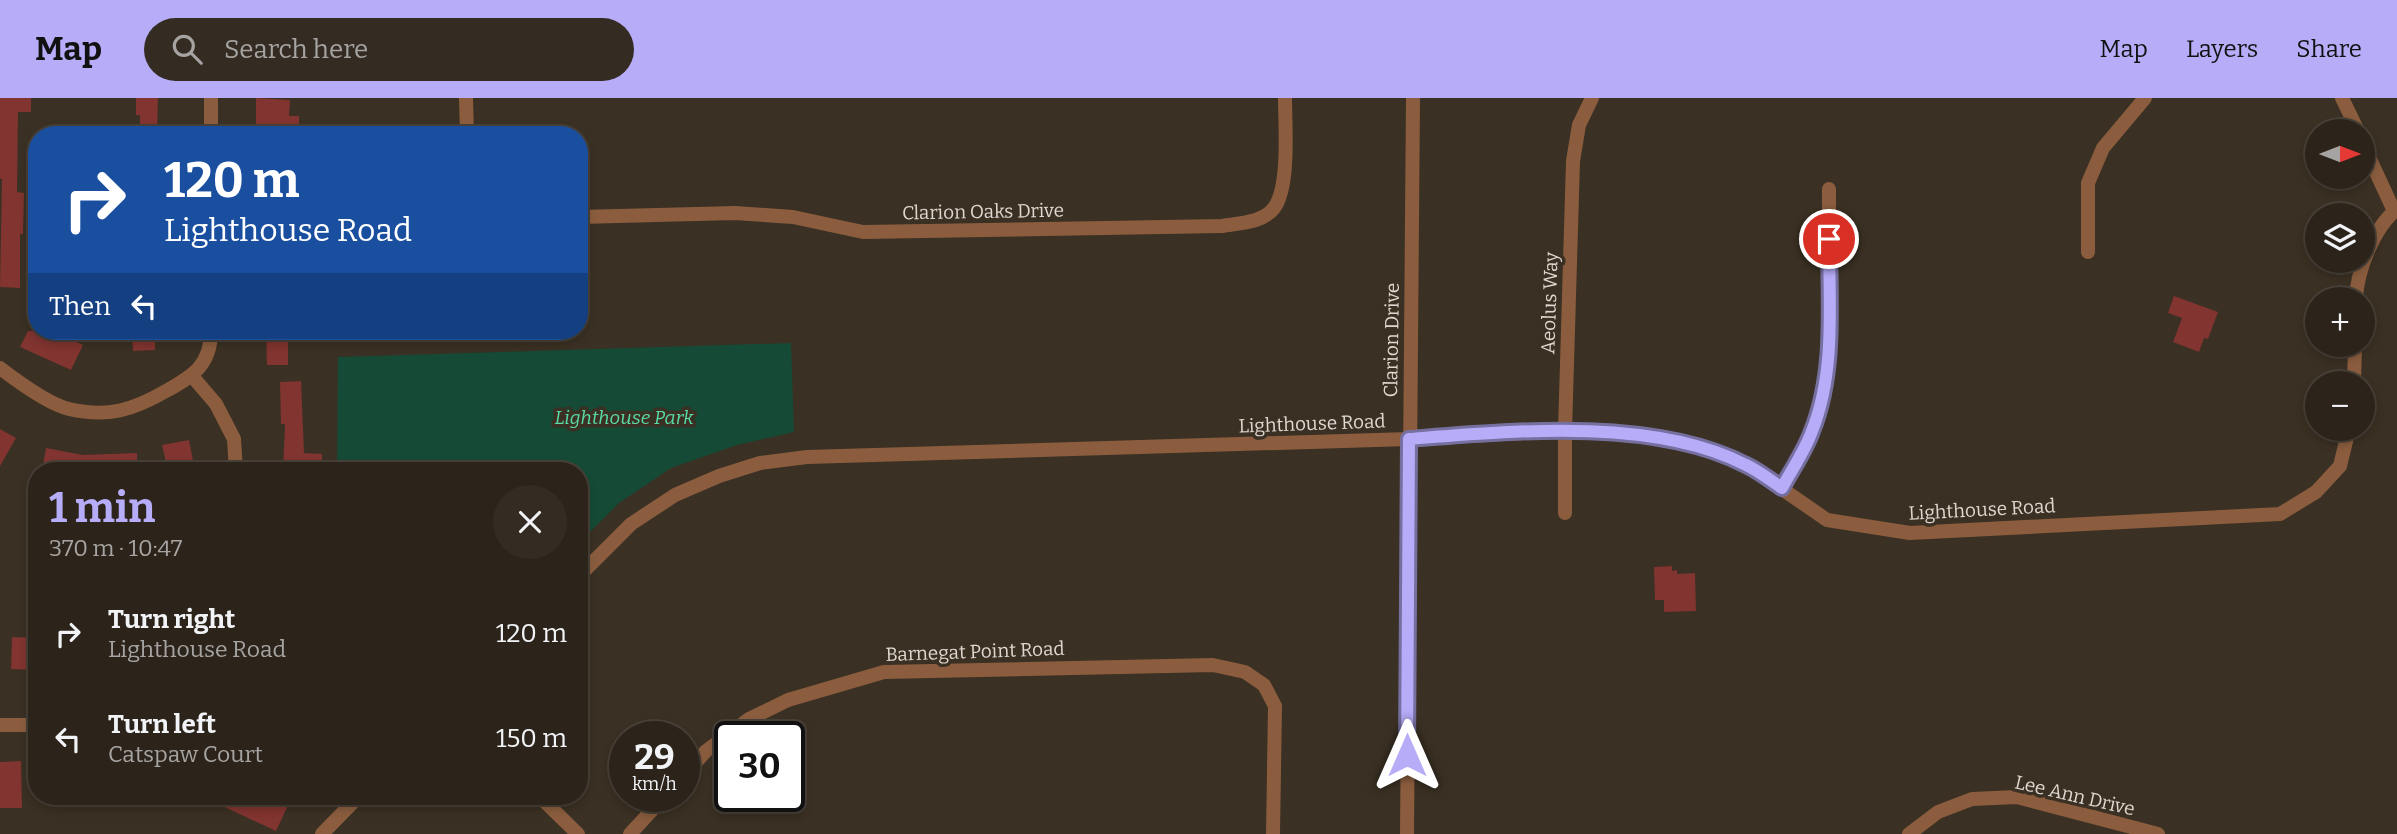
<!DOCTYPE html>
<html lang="en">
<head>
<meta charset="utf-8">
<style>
  body { margin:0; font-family:Bitter,serif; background:#342c23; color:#f1f3f6; height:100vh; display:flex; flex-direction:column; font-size:26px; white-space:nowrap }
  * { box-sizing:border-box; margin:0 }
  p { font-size:23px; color:#a6a4a2 }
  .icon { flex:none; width:38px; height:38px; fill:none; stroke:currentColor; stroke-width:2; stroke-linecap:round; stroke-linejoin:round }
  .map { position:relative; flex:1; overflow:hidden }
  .panel { position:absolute; left:28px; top:364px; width:560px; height:343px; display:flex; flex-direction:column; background:#2c241a; border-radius:28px; box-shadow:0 4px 10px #0003,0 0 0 2px #484139 }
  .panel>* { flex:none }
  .hud { position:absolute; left:28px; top:28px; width:560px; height:214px; border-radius:28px; box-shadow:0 4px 10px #0003,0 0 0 2px #484139; background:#1a4fa0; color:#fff; overflow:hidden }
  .needle { width:46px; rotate:90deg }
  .fabs { position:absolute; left:2305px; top:21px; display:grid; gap:14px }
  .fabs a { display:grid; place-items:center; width:70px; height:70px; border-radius:50%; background:#2c241a; box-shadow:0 4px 10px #0003,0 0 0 2px #484139; font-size:35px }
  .speed { position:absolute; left:609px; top:623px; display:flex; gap:14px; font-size:35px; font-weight:700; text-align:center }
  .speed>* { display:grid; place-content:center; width:91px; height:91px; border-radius:50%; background:#2c241a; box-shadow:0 4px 10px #0003,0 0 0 2px #484139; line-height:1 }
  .speed small { font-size:18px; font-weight:400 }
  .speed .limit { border:4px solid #111; border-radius:10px; background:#fff; color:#111 }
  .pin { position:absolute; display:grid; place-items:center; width:60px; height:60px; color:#fff; margin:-30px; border:4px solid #fff; border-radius:50%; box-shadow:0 2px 7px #0007 }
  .me { position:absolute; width:77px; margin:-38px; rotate:0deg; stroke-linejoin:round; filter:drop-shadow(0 0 5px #0008) }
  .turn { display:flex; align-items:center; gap:24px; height:147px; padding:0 21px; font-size:32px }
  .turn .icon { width:91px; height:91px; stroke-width:2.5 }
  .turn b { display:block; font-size:49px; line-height:60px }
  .then { display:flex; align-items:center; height:66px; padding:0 21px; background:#0003; gap:14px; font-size:26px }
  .round { display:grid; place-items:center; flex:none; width:74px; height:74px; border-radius:37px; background:#342c23 }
  .overview { display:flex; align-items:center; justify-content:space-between; height:119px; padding:0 21px }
  h1 { font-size:42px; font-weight:700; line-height:52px; color:#b6acf8 }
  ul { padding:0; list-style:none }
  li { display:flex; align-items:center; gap:21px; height:105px; padding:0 21px }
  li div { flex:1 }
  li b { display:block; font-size:26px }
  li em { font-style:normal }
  header { display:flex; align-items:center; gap:42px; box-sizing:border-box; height:98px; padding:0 35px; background:#b6acf8; color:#111 }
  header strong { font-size:33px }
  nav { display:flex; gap:38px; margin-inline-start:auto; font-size:24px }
  .search { width:490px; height:63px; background:#342c23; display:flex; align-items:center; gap:18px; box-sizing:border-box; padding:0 24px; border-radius:38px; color:#a6a4a2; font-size:26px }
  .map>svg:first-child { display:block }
  .green { fill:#154b36 }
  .building { fill:#813430 }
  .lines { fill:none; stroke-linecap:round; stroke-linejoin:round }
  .street { stroke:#8b5d3e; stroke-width:14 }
  .route-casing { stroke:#7670a1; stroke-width:18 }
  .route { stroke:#b6acf8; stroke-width:12 }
  .labels { text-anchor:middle; stroke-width:7; stroke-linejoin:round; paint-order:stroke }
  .street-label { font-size:19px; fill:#dfd8d0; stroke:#3a3023 }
  .park-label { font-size:19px; font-style:italic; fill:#59dca8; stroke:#3a3023 }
</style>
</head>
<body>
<header>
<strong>Map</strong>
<div class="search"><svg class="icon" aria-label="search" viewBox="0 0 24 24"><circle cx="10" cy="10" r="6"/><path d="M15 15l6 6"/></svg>Search here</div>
<nav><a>Map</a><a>Layers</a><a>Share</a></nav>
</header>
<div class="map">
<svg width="2397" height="736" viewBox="0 0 2397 736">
  <rect width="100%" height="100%" fill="#3a3023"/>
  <!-- green -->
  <polygon class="green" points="791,245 794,334 737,347 671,370 619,405 579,445 579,373 337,373 338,259"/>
  <!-- building -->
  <g class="building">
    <polygon points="0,0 31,0 31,14 18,14 17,94 24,95 23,136 20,136 20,190 0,189 2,81 0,81"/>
    <polygon points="136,0 158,0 157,37 140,37 140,17 136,17"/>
    <polygon points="256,0 290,2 289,18 299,18 299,33 256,32"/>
    <polygon points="2174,198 2218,214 2208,241 2204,240 2199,254 2173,244 2182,220 2168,215"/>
    <polygon points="28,233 76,233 72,242 83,247 71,272 20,249"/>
    <polygon points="132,233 155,233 155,252 133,253"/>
    <polygon points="266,233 288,233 288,267 267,267"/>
    <polygon points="301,283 304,355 322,356 322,373 283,373 285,326 281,326 280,284"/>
    <polygon points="0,331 16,340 0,368"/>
    <polygon points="189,342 195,373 168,373 162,347"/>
    <polygon points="46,350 83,357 137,355 137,373 42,373"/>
    <polygon points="1672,468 1672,473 1677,472 1677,476 1695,475 1696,513 1664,514 1664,502 1655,502 1654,469"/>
    <polygon points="12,539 37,540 37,572 11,571"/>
    <polygon points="21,663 22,710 0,710 0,664"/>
    <polygon points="201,698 280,698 290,703 276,733"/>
  </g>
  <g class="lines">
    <!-- street -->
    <g class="street">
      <polyline points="211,0 211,37"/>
      <polyline points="466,0 467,37"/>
      <polyline points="2342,0 2358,33"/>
      <polyline points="2362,44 2394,113"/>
      <path d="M579,119L735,115L793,119L863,134L1222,128C1239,125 1263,125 1274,110C1290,89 1285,27 1285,0"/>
      <polyline points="2088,154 2088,85 2103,50 2145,0"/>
      <path d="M2356,201C2357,173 2374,129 2397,111"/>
      <path d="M0,270C17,283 48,306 69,311C108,320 133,312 166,293C193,278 211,267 211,233"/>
      <polyline points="192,278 216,306 234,341 236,373"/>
      <polyline points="2354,285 2355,247"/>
      <polyline points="1782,390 1812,334 1825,293 1829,242 1829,91"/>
      <polyline points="1565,415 1565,333 1573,63 1579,27 1592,0"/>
      <polyline points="579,478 631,426 675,397 719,378 760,365 807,359 1409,341 1565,333 1645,336 1705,351 1746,366 1827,422 1910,435 2280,416 2316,394 2340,368 2349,331"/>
      <polyline points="0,627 37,627"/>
      <polyline points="684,677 706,653 749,621 788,602 884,574 1213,567 1245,574 1264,587 1275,608 1273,736"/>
      <polyline points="539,698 578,736"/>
      <polyline points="322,736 359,698"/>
      <polyline points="630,736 665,698"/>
      <polyline points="1407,736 1413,0"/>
      <polyline points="1909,736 1938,714 1972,701 2017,699 2158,736"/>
    </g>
  </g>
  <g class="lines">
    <!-- route casing -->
    <g class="route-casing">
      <path id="route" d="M1407,657L1409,341C1511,333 1654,319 1746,367C1759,373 1770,382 1782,390C1792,371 1805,353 1812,333C1836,273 1829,204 1829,141"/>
    </g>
    <!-- route -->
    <use href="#route" class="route"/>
  </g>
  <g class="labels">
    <!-- street labels -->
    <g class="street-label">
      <text transform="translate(983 113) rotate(-1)" y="7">Clarion Oaks Drive</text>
      <text transform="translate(1549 205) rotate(-88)" y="7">Aeolus Way</text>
      <text transform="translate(1391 242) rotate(-89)" y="7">Clarion Drive</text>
      <text transform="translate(1312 325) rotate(-2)" y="7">Lighthouse Road</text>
      <text transform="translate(1982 411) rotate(-3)" y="7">Lighthouse Road</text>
      <text transform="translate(975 553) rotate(-2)" y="7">Barnegat Point Road</text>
      <text transform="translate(2075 697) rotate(13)" y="7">Lee Ann Drive</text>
    </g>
    <!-- park labels -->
    <g class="park-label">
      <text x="624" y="326">Lighthouse Park</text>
    </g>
  </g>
</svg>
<div class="fabs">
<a><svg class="needle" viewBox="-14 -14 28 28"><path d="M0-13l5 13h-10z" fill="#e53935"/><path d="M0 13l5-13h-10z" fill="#a6a4a2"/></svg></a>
<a><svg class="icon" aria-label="layers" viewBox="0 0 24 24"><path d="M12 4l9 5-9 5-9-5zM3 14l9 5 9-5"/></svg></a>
<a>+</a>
<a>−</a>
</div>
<div class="speed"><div>29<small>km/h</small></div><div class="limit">30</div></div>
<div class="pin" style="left:1829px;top:141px;background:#d93025"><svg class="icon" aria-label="arrive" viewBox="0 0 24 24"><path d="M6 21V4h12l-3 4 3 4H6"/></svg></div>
<svg class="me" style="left:1407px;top:657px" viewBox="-20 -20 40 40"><path d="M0-17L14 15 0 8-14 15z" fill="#b6acf8" stroke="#fff" stroke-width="4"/></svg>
<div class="hud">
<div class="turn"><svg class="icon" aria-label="right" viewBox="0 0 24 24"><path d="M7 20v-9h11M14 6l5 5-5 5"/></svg><div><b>120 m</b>Lighthouse Road</div></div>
<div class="then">Then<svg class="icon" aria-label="left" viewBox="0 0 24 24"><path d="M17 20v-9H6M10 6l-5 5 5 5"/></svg></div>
</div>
<section class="panel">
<div class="overview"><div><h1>1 min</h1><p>370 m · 10:47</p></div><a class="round"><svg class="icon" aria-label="close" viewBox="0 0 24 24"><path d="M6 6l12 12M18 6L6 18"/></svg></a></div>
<ul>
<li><svg class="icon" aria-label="right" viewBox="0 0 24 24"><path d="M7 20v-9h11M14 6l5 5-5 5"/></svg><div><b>Turn right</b><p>Lighthouse Road</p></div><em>120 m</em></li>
<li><svg class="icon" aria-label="left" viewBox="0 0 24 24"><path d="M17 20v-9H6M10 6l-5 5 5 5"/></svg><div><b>Turn left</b><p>Catspaw Court</p></div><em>150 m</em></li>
</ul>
</section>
</div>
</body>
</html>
